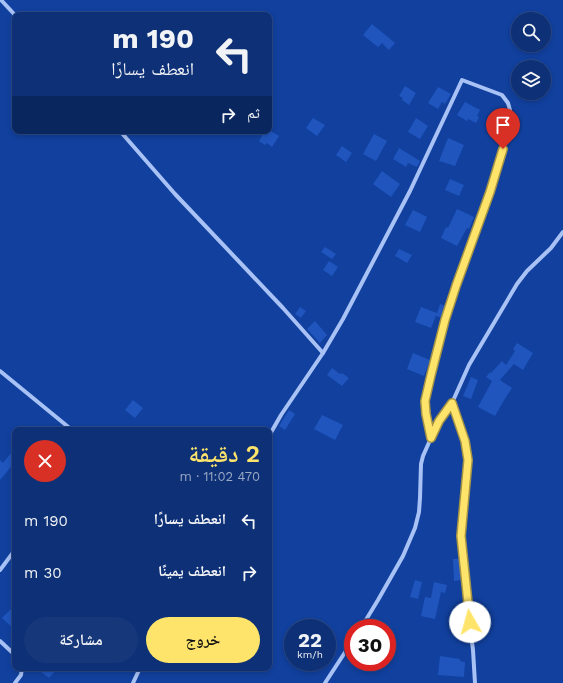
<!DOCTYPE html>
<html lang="ar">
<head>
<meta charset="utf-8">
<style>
  body { margin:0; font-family:"Work Sans","Noto Naskh Arabic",sans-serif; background:#16387b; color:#f1f3f6; direction:rtl; height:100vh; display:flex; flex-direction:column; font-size:15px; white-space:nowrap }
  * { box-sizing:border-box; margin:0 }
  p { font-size:13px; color:#9aa9c5 }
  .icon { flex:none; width:22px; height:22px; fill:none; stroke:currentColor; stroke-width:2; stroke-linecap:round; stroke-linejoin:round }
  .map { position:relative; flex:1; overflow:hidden; direction:ltr }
  .panel { position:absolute; left:12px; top:427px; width:260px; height:244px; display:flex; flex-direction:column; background:#0d3076; border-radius:8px; box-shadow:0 2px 6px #0003,0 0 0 1px #2d4b88; direction:rtl }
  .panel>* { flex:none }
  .hud { position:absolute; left:12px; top:12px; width:260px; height:122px; border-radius:8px; box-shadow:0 2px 6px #0003,0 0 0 1px #2d4b88; direction:rtl; background:#0d3076; color:#f1f3f6; overflow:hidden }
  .tools { position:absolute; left:511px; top:12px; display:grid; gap:8px }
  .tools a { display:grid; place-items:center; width:40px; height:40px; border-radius:50%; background:#0d3076; box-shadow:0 2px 6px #0003,0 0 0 1px #2d4b88; font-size:20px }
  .speed { position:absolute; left:284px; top:619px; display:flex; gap:8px; font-size:20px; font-weight:700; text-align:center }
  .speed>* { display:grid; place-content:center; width:52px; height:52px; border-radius:50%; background:#0d3076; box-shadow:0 2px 6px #0003,0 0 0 1px #2d4b88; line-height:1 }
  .speed small { font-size:10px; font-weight:400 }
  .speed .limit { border:6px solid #d22; background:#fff; color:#111 }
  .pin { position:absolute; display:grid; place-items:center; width:34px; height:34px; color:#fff; margin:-41px -17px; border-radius:50% 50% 50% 0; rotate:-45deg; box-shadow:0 0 4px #0007 }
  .pin .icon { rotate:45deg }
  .me { position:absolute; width:44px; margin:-22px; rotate:353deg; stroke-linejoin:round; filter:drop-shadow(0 0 3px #0008) }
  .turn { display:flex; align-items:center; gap:14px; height:84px; padding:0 12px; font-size:18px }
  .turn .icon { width:52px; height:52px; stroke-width:2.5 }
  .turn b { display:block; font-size:28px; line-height:34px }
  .then { display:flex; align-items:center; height:38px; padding:0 12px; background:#0003; gap:8px; font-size:15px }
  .round { display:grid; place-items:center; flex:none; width:42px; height:42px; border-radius:21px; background:#16387b }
  .overview { display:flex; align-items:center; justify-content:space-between; height:68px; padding:0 12px }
  h1 { font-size:24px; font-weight:600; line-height:30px; color:#ffe46b }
  .cta { display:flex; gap:8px; margin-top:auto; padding:8px 12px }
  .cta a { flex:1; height:46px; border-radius:24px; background:#ffe46b; color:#111; font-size:16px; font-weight:600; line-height:46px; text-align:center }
  .cta a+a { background:#16387b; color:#f1f3f6 }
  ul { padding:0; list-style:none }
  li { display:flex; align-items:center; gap:12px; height:52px; padding:0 12px }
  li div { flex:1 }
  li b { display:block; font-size:15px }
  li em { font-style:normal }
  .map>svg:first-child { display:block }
  .building { fill:#1f55bd }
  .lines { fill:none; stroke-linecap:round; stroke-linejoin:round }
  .street { stroke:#a8c2f5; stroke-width:4 }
  .route-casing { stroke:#a69446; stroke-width:10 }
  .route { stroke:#ffe46b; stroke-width:7 }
</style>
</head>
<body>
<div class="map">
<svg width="563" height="683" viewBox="0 0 563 683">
  <rect width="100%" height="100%" fill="#11409e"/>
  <!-- building -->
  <g class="building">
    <polygon points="372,24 395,43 389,50 382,43 378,47 363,35"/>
    <polygon points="405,86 416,93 409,105 402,100 403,98 399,96"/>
    <polygon points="438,87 451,94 445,104 442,102 438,109 428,103"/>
    <polygon points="465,102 480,110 477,116 479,117 476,123 468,119 467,121 457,115"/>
    <polygon points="313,118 325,125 317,136 306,128"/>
    <polygon points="416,118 428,126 420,139 408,132"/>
    <polygon points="269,130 279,136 272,147 267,143 265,145 259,141 263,134 266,135"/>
    <polygon points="374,134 387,141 376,161 363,154"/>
    <polygon points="448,138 464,145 455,166 439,161"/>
    <polygon points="342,146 352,153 346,162 336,155"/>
    <polygon points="399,148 420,161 417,167 408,163 406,167 393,159"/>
    <polygon points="382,171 400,184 391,197 373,184"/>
    <polygon points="450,179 464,185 459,196 445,190"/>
    <polygon points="457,209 474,217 469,229 467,228 457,246 441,238 446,227 448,228"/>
    <polygon points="413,210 427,217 420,232 405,225"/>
    <polygon points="325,247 336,254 332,259 321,252"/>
    <polygon points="399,249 412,255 407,263 395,256"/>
    <polygon points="329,261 338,267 332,276 323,270"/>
    <polygon points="440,304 446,306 442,318 436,316 431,328 415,322 421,307 437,313"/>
    <polygon points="300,307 306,311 301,318 295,314"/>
    <polygon points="315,321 327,335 320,343 307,329"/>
    <polygon points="517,343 533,353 523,370 514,364 500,380 512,388 506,397 495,416 478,407 492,381 486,377 490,372 491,373 502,361 506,365 515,351 513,349"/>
    <polygon points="413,353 430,360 424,376 407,369"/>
    <polygon points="332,368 340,374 342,373 349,378 342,386 327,375"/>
    <polygon points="471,377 478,380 471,399 463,396"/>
    <polygon points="133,400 143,408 135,418 125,410"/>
    <polygon points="289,410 295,414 285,430 279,426"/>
    <polygon points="322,415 343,425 335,440 314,429"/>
    <polygon points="15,448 15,462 0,480 0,460 3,463"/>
    <polygon points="453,559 459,559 461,580 454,581"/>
    <polygon points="415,580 422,582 418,599 410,597"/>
    <polygon points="434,582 447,585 445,593 441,592 435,619 421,616 425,597 431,598"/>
    <polygon points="15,605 15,630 2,618"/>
    <polygon points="440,656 460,659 460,661 465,662 464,677 438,675"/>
    <polygon points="45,668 58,668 49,678 41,672"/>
  </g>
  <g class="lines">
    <!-- street -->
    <g class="street">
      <polyline points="1,0 15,15"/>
      <polyline points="120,131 175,194 283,308 323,353"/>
      <polyline points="0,371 72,430"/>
      <polyline points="452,403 465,441 468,460 466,482 461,536 466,595 473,650 475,683"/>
      <polyline points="269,436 281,415 323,353 343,319 410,191 462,80 502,95 508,103 510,110 509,122 503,149 489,192 456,286 445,320 433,366 425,401 426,414 431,438 439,421 452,403 469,365 517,284 527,271 551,248 563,232"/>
      <polyline points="0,570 15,550"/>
      <polyline points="361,628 378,600 403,556 415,528 419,512 420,498 421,464 423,456 431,438"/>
      <polyline points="0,641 15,655"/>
      <polyline points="15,683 21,675 22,668"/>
      <polyline points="133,683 140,668"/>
      <polyline points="325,683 353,640"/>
    </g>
  </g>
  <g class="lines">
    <!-- route casing -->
    <g class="route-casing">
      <polyline id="route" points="470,622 461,536 466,482 468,460 465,441 452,403 439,421 431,438 426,414 425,401 431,375 445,320 456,286 490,192 503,149"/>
    </g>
    <!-- route -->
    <use href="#route" class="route"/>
  </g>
</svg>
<div class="tools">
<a><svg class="icon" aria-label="search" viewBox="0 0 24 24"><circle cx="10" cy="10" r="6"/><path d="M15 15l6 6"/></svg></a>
<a><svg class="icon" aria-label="layers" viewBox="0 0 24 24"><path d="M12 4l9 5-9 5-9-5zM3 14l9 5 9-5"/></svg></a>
</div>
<div class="speed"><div>22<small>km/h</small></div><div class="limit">30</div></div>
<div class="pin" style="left:503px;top:149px;background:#d93025"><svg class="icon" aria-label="arrive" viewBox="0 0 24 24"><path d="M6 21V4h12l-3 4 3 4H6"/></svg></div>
<svg class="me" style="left:470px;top:622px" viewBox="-20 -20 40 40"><circle r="19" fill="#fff"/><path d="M0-13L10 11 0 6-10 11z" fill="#ffe46b"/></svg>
<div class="hud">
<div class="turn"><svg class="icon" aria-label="left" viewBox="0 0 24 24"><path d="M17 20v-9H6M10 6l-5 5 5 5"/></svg><div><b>190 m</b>انعطف يسارًا</div></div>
<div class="then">ثم<svg class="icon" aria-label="right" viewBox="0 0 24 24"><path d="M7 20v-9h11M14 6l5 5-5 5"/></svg></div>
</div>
<section class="panel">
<div class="overview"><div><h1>2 دقيقة</h1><p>470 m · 11:02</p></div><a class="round" style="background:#d93025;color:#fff"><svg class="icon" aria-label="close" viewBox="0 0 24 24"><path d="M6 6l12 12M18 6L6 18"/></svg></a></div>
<ul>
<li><svg class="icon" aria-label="left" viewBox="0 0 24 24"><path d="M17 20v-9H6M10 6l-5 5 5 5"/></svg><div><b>انعطف يسارًا</b></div><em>190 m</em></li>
<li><svg class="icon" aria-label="right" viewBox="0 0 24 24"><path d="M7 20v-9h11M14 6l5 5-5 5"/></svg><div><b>انعطف يمينًا</b></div><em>30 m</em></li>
</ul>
<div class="cta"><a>خروج</a><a>مشاركة</a></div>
</section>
</div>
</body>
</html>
